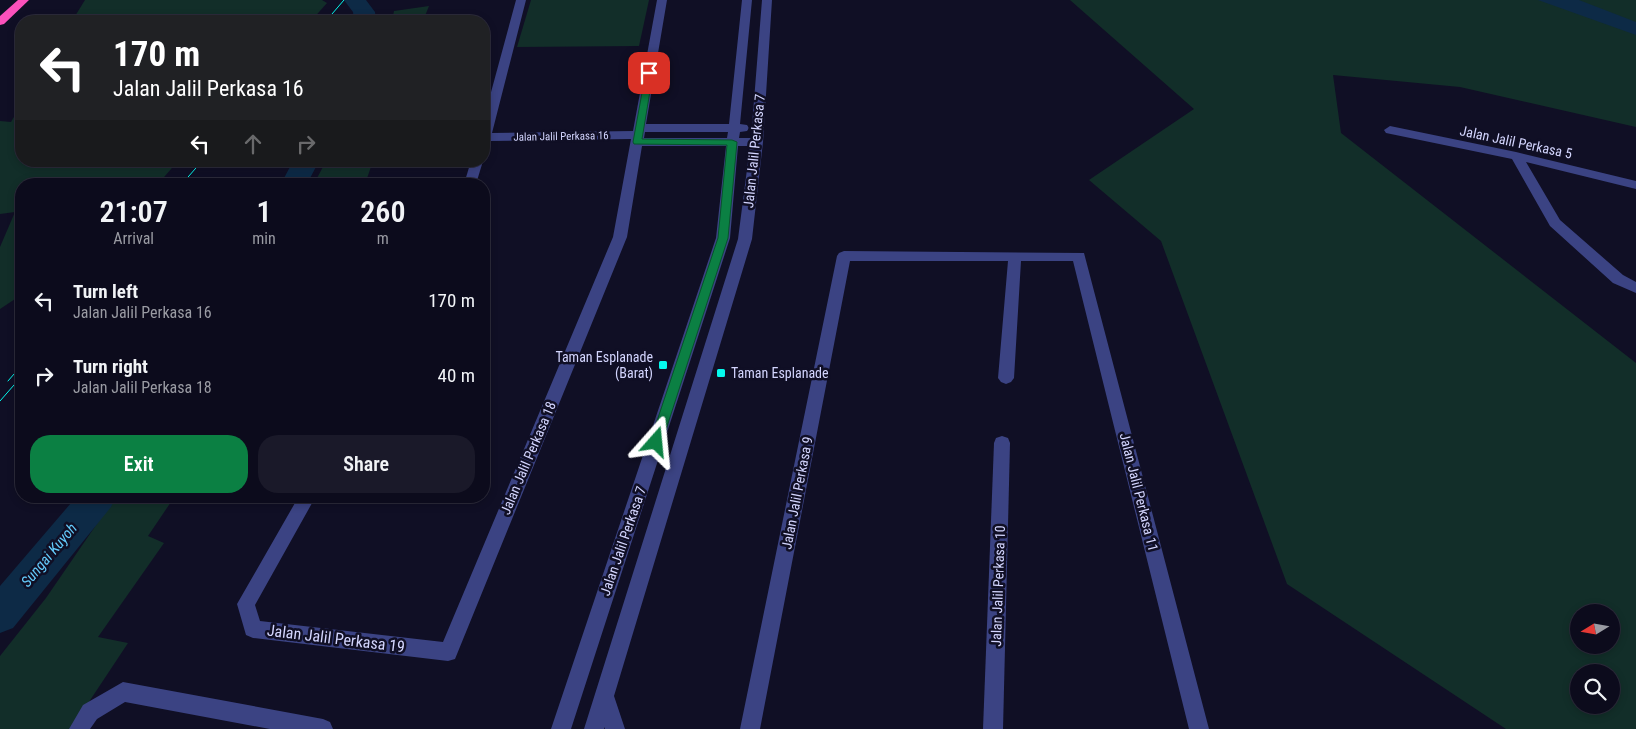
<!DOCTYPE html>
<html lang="en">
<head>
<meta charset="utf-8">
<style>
  body { margin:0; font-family:"Roboto Condensed",sans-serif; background:#1a1929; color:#f1f3f6; height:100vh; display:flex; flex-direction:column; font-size:19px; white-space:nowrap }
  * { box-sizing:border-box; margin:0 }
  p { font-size:16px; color:#9a9ba3 }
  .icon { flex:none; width:28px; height:28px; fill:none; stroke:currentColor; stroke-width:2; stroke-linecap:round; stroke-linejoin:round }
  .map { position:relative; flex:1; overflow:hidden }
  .panel { position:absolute; left:15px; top:178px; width:475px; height:325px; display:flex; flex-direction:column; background:#0c0b1c; border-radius:20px; box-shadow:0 2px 8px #0003,0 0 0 1px #2c2b3b }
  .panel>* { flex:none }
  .top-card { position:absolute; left:15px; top:15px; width:475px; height:152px; border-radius:20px; box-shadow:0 2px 8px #0003,0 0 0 1px #2c2b3b; background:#202124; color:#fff; overflow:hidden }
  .needle { width:32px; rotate:259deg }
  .buttons { position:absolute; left:1570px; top:604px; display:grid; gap:10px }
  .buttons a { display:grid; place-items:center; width:50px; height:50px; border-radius:50%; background:#0c0b1c; box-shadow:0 2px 8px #0003,0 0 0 1px #2c2b3b; font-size:25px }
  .pin { position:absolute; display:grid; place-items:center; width:42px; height:42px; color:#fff; margin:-21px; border-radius:10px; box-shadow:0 2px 8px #0006 }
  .me { position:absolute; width:55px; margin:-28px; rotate:18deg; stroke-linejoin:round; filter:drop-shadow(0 0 4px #0008) }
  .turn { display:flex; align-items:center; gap:18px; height:105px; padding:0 15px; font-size:22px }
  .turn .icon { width:65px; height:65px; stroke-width:2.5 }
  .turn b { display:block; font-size:35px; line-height:42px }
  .lanes { display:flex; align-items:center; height:48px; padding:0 15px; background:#0003; justify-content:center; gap:25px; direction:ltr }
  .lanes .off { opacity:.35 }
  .eta { display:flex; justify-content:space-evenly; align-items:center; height:85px; text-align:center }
  .eta b { font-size:30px; font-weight:600; line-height:35px }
  .primary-button { display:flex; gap:10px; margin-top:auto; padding:10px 15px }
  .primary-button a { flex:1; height:58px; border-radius:20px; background:#0b8043; color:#fff; font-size:20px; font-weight:600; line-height:58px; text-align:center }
  .primary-button a+a { background:#1a1929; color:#f1f3f6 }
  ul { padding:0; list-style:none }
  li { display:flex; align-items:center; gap:15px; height:75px; padding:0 15px }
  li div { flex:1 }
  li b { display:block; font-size:19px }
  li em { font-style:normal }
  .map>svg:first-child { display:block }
  .green { fill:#122e29; fill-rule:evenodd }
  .water { fill:#0d2a46 }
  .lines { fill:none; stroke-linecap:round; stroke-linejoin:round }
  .river { fill:#0d2a46; fill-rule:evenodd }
  .minor { fill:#3b4383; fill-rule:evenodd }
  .highway { fill:#fc51bc; fill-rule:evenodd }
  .tram { stroke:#05f9ed; stroke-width:1 }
  .route { fill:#0b8043; stroke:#07532c }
  .poi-dot { fill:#05f9ed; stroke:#100f25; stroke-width:2 }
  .labels { text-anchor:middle; stroke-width:5; stroke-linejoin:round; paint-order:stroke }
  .far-street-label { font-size:11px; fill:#d3d5fe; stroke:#100f25 }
  .street-label { font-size:14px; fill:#d3d5fe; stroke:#100f25 }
  .poi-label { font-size:14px; fill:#d3d5fe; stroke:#100f25; text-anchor:end }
  .water-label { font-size:15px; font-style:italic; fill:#64ccfc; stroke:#100f25 }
  .near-street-label { font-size:16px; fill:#d3d5fe; stroke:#100f25 }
</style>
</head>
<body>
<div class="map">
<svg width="1636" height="729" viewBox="0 0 1636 729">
  <rect width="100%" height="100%" fill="#100f25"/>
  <!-- green -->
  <g class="green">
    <polygon points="85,0 322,0 327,3 311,21 72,21"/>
    <polygon points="531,0 649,0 639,46 517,47"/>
    <path d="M1070,0H1636V127L1460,87L1333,75L1341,133L1636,363V729H1506L1287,584L1161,241L1089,180L1194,109ZM1579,612H1611V645H1579ZM1579,672H1611V705H1579Z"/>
    <polygon points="429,6 423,21 392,21 394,11"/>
    <polygon points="21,105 21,161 178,161 158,184 21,184 21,295 0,309 0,247 15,212 0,214 0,121 11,122"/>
    <polygon points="326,161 373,161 365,184 314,184"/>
    <polygon points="116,496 175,496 148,536 164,543 98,637 128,643 71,729 0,729 0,656 46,598"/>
  </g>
  <!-- water -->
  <polygon class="water" points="1538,0 1579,0 1636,22 1636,35"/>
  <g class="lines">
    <!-- river -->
    <g class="river">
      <polygon points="344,0 366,0 375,12 376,21 354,21 353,12"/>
      <polygon points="293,161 319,161 307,184 281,184"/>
      <polygon points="77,496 116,496 111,507 13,628 0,633 0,586"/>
    </g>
    <!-- minor -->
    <g class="minor">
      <path d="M516,0H526L492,133L633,131L657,0H667L646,124H729L742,0H752L740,124L747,125L749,128L747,131L740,132L739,138H751L762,0H772L763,142L752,239L614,696L625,729H605L604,727V729H584L738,239L750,146H738L730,238L571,729H551L716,238L726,146H642L627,237L455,659L448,661L253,638L246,635L237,604L299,496H316L255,605L260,621L443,642L613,237L631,139L489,141L484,143V118ZM645,132H728L727,138H644Z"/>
      <polygon points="1390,126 1516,152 1636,181 1636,189 1526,162 1560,220 1623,275 1636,282 1636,293 1613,283 1550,226 1512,159 1386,133 1384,130"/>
      <polygon points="471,161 483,161 476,184 464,184"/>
      <polygon points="844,251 1084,253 1209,729 1189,729 1073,261 1021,261 1014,378 1011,382 1006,384 1001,382 998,378 1008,261 850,261 760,729 740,729 837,256 839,253"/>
      <polygon points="1002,436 1008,438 1010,443 1003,729 983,729 994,443 996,438"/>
      <polygon points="123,682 323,719 330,722 333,729 270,729 125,702 97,719 90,729 69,729 83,705"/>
    </g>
    <!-- highway -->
    <polygon class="highway" points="18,0 29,0 4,24 0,25 0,16"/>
    <!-- tram -->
    <g class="tram">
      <polyline points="326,21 344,0"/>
      <polyline points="182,184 202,161"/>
      <polyline points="8,381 21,366"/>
      <polyline points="0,401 21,377"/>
    </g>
  </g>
  <!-- route -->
  <polygon class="route" points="646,71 653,73 642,139 732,140 737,142 728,238 662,442 661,446 652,446 650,442 718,238 727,145 634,144 633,142"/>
  <!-- markers -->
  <g class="poi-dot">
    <rect x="658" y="360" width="10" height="10" rx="2.5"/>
    <rect x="716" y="368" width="10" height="10" rx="2.5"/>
  </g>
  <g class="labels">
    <!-- far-street labels -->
    <g class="far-street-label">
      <text transform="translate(561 136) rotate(-1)" y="4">Jalan Jalil Perkasa 16</text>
    </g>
    <!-- street labels -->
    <g class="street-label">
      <text transform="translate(1516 142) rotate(12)" y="5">Jalan Jalil Perkasa 5</text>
      <text transform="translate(754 151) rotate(-84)" y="5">Jalan Jalil Perkasa 7</text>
      <text transform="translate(528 458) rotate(-67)" y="5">Jalan Jalil Perkasa 18</text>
      <text transform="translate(1139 492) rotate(76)" y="5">Jalan Jalil Perkasa 11</text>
      <text transform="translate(797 493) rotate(-79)" y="5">Jalan Jalil Perkasa 9</text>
      <text transform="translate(623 541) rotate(-71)" y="5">Jalan Jalil Perkasa 7</text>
      <text transform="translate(998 586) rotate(-88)" y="5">Jalan Jalil Perkasa 10</text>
    </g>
    <!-- poi labels -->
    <g class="poi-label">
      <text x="653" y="362">Taman Esplanade<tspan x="653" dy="16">(Barat)</tspan></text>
      <text x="731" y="378" text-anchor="start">Taman Esplanade</text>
    </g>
    <!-- water labels -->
    <g class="water-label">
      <text transform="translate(49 555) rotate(-50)" y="5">Sungai Kuyoh</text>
    </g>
    <!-- near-street labels -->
    <g class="near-street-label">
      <text transform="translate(336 638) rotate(7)" y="6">Jalan Jalil Perkasa 19</text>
    </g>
  </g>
</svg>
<div class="buttons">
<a><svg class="needle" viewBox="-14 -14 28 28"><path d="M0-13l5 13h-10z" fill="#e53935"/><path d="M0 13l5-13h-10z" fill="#9a9ba3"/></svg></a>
<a><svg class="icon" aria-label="search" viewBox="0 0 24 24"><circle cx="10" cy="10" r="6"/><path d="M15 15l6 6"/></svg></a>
</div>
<div class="pin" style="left:649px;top:73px;background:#d93025"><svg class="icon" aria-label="arrive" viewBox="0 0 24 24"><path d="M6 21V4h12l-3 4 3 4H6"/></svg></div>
<svg class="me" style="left:656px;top:442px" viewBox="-20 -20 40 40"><path d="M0-17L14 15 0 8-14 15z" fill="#0b8043" stroke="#fff" stroke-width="4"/></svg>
<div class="top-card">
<div class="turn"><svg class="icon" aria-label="left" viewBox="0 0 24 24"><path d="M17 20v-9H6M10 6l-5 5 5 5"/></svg><div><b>170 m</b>Jalan Jalil Perkasa 16</div></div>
<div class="lanes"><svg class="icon" aria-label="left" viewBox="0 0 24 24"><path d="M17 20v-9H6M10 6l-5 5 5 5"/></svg><svg class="icon off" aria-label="ahead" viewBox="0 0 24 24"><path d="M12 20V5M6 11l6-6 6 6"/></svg><svg class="icon off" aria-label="right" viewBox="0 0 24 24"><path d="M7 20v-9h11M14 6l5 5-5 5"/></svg></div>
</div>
<section class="panel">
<div class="eta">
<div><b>21:07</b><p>Arrival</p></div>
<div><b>1</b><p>min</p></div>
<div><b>260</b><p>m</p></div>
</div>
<ul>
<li><svg class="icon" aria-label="left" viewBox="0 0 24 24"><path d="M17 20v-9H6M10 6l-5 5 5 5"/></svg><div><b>Turn left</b><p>Jalan Jalil Perkasa 16</p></div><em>170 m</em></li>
<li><svg class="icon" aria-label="right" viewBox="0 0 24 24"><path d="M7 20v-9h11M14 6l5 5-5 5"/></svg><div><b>Turn right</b><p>Jalan Jalil Perkasa 18</p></div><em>40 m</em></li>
</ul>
<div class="primary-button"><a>Exit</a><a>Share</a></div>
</section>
</div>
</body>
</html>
